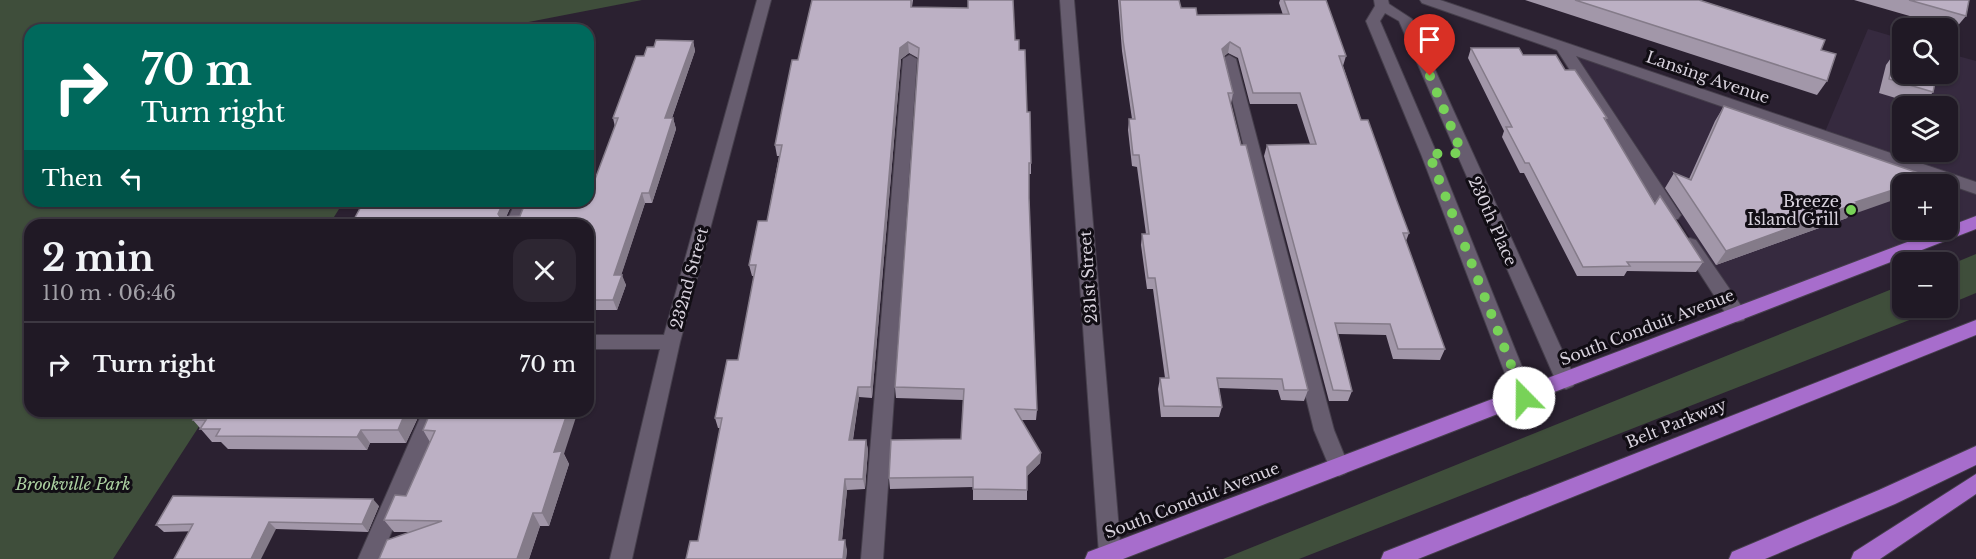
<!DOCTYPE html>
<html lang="en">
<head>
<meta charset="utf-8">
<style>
  body { margin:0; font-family:"Libre Baskerville",serif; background:#2d2632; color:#f1f3f6; height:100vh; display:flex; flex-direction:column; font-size:22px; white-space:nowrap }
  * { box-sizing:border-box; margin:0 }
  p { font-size:20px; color:#a2a0a7 }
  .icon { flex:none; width:33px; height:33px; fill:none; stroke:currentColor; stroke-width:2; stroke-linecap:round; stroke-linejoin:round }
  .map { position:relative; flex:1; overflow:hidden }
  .details { position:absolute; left:24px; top:219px; width:570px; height:198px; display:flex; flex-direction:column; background:#201925; border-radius:18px; box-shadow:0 2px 4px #0004,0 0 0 2px #3d3842 }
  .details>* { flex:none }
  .top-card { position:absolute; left:24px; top:24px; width:570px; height:183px; border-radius:18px; box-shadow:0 2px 4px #0004,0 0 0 2px #3d3842; background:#00695c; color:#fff; overflow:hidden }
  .tools { position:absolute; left:1892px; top:18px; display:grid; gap:12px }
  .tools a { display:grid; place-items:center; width:66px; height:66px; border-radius:12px; background:#201925; box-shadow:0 2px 4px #0004,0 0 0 2px #3d3842; font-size:30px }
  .pin { position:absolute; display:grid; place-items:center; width:51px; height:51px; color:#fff; margin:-62px -26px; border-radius:50% 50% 50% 0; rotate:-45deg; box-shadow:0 0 6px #0007 }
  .pin .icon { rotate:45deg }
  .me { position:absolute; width:66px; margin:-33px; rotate:338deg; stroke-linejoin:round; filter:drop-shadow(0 0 4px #0008) }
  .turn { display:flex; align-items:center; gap:21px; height:126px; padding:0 18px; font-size:27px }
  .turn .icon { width:78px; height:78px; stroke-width:2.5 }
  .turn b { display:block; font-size:42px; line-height:51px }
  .then { display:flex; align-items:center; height:57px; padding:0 18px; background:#0003; gap:12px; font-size:22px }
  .round { display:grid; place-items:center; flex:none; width:63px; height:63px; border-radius:18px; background:#2d2632 }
  .overview { display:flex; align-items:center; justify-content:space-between; height:102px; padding:0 18px }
  h1 { font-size:36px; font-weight:700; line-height:45px }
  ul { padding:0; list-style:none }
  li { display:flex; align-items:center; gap:18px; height:84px; padding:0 18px; border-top:2px solid #3d3842 }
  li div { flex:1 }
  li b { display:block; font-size:22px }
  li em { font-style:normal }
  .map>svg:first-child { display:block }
  .built { fill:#362a3f; fill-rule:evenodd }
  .green { fill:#3f4e3b }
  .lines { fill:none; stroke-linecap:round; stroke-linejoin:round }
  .minor-casing { stroke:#463f4c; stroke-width:2 }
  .highway-casing { stroke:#463f4c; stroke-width:2 }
  .minor { fill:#675d6f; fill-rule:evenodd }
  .highway { fill:#a76dcc; fill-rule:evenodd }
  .wall { fill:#a297a9 }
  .shaded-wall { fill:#847b89 }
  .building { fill:#bcb0c4; stroke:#847b89; stroke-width:1.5 }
  .route { stroke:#78d258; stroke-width:10; stroke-dasharray:0 18 }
  .poi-dot { fill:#78d258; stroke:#110d14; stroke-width:2 }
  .labels { text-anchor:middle; stroke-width:6; stroke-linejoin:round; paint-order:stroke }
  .street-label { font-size:16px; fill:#d8d2dd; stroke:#110d14 }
  .poi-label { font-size:16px; fill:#d8d2dd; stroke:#110d14; text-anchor:end }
  .park-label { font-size:16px; font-style:italic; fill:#acd1a1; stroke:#110d14 }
</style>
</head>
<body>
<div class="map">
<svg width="1976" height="559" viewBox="0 0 1976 559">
  <rect width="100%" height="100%" fill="#2b2131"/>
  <!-- built -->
  <path class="built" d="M1868,29L1902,39V74H1947V53L1976,61V215L1947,226V184H1902V230H1938L1736,308L1568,51L1822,139ZM1902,106H1947V152H1902Z"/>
  <!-- green -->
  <g class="green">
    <polygon points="0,0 642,0 488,30 30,30 30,201 344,201 329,225 30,225 30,411 209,411 113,559 0,559"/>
    <polygon points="1976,254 1976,293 1947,305 1947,266"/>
    <polygon points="1902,285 1902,308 1940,308 1299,559 1223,559"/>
  </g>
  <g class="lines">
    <!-- minor casing -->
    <g class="minor-casing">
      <g id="minor">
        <polygon points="757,0 771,0 680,342 632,559 610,559 660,349 588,349 588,335 664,335"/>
        <polygon points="1060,0 1074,0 1121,554 1119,559 1101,559 1099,554"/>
        <polygon points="1374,0 1388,0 1389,4 1412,19 1576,381 1573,386 1566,389 1559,386 1556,381 1399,21 1385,13 1380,21 1437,154 1534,397 1531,403 1524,405 1517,403 1514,397 1421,154 1366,21 1375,6"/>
        <polygon points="1420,0 1440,0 1976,182 1976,194 1576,56 1681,215 1678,219 1666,219 1557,50 1422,3"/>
        <polygon points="910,55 917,59 883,559 861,559 903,59"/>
        <polygon points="1229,55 1236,59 1334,430 1349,467 1346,473 1339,476 1332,473 1314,430 1222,59"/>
        <polygon points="516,201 532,201 523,225 505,225"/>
        <polygon points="1690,238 1696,240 1744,310 1746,315 1744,320 1737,322 1730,320 1681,244 1684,240"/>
        <polygon points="423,411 443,411 380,559 358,559"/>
      </g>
    </g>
    <!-- highway casing -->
    <g class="highway-casing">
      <g id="highway">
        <polygon points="1976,216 1976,229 1123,559 1085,559 1088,552 1939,230 1947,230 1947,227"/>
        <polygon points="1976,320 1976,335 1418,559 1381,559 1384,552"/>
        <polygon points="1976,446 1976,465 1895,504 1765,559 1729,559 1732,552 1879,490"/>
        <polygon points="1976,474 1976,494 1880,559 1851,559 1854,552"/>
      </g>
    </g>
    <!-- minor -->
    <use href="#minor" class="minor"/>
    <!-- highway -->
    <use href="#highway" class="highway"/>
  </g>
  <!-- wall -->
  <g class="wall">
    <polygon points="812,0 913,0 912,7 1015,40 1019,50 1027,112 1031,163 1031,174 1029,174 1029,198 1037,410 1036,420 1021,420 1041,453 1040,463 1027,476 1027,500 973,500 973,487 890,489 889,478 961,439 963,400 896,398 895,387 918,58 909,53 901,59 872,398 859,397 853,440 866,440 868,450 865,489 847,490 842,540 847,550 846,559 686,559 698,541 720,428 718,428 715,418 738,360 754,276 752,276 749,265 767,221 779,156 777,156 775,145 798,60"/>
    <polygon points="1118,0 1179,0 1181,8 1197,15 1283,15 1279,3 1280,0 1326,0 1346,56 1343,66 1361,120 1409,233 1406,241 1445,349 1440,360 1393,359 1386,335 1338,334 1352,391 1348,401 1329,401 1264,156 1267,145 1310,144 1297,104 1250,104 1238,58 1228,53 1224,56 1233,93 1231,104 1241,145 1308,390 1304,401 1281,400 1278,390 1219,388 1222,407 1219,417 1161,417 1158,389 1160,378 1165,378 1153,289 1147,289 1141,245 1142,234 1146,234 1137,167 1132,166 1128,130 1129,119 1132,119 1122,51"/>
    <polygon points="1525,0 1699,0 1821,50 1827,81 1817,95"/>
    <polygon points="1854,0 1969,0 1966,16 1955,29"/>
    <polygon points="656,40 693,41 695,51 672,118 673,118 676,129 652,203 645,203 621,275 626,285 617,310 588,310 588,225 351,225 364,201 513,201 506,217 520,216 526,201 588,201 588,182 594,182 615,127 613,118 636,56 644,56 647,47 654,47"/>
    <polygon points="1471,48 1523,55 1565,70 1607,118 1605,121 1655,203 1660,196 1703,262 1696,272 1627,271 1624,276 1577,276 1524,173 1520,173 1502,137 1504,131 1468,58"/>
    <polygon points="1896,51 1933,92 1922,106 1879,93 1886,65"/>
    <polygon points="1724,106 1930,177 1924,184 1902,184 1848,216 1847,218 1716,265 1665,188 1674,173 1689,179 1715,121"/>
    <polygon points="198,411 421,411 406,443 370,443 367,450 228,449 221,442 212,442 193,420"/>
    <polygon points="431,411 564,454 569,464 549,526 540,526 529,559 379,559 409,532 394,532 384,520 406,496 430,442 423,430"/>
    <polygon points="379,506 368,532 276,529 164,532 156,525"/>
  </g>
  <!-- shaded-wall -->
  <g class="shaded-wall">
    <polygon points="693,41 695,51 668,129 665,118"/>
    <polygon points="908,42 909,53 901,59 872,398 871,387 900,48"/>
    <polygon points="1230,42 1228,53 1220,60 1222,49"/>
    <polygon points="673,118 676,129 652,203 649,193"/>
    <polygon points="1930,177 1924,184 1908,184"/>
    <polygon points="1902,187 1902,197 1848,216 1847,218 1716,265 1726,251 1856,202"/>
    <polygon points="642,193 645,203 618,285 614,275"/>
    <polygon points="504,201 513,201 513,202 503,224 498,214"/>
    <polygon points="622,275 626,285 617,310 613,300"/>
    <polygon points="858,387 859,397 851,451 849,440"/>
    <polygon points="406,411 421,411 406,443 398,430"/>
    <polygon points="568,411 578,411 564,454 569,464 549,526 542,513 554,452"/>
    <polygon points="361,430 370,443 367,450 357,437"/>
    <polygon points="866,440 868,450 865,489 863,479"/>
    <polygon points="1041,453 1040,463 1026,477 1027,467"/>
    <polygon points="845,479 847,490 841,550 839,540"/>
    <polygon points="373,499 379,506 368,532 362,524"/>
    <polygon points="533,513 540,526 529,559 517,559"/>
    <polygon points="269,522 276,529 261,559 251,559"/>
    <polygon points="845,540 847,550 846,559 843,559"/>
  </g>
  <!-- building -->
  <g class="building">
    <polygon points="812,0 911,0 911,7 968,8 968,0 1013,0 1015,40 1019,40 1019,50 1025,50 1027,112 1030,112 1031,163 1029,163 1029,198 1037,410 1015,409 1041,453 1027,467 1027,490 973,489 973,477 889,478 891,440 961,439 964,389 895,387 919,48 908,42 900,48 871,387 858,387 849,440 866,440 863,479 845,479 839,540 845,540 843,559 686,559 690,541 698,541 722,418 715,418 727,360 738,360 756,265 749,265 758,221 767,221 782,145 775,145 782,109 792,60 798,60"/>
    <polygon points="1120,0 1179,0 1181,8 1196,8 1197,15 1289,14 1284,0 1326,0 1346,56 1339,56 1361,120 1368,120 1397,201 1409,233 1403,233 1445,349 1398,349 1390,324 1335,323 1352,391 1333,390 1267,145 1316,144 1300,93 1253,93 1240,48 1230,42 1222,49 1233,93 1228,93 1241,145 1246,145 1308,390 1284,390 1282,379 1217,378 1222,407 1164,406 1160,378 1169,378 1155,278 1148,278 1142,234 1149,234 1139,155 1133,155 1129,119 1135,119 1123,40"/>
    <polygon points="1575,0 1699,0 1825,40 1821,50 1836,54 1827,81"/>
    <polygon points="1909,0 1969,0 1966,16"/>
    <polygon points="656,40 693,41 665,118 673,118 649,193 642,193 614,275 622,275 613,300 588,300 588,225 351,225 364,201 504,201 498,214 500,217 520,216 526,201 588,201 588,182 594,182 618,118 613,118 636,56 644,56 647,47 654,47"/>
    <polygon points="1471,48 1519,48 1523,55 1556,55 1565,70 1575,70 1607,118 1604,118 1655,204 1660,196 1703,262 1627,262 1630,266 1583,267 1529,163 1525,163 1506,127 1512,127"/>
    <polygon points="1896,51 1902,52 1902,74 1937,74 1933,92 1889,79"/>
    <polygon points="1724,106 1930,177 1908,184 1902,184 1902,187 1856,202 1858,203 1726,251 1674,173 1691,180"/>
    <polygon points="198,411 406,411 398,430 361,430 357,437 216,436 220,429 200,429 206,420 193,420"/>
    <polygon points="431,411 568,411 554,452 562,451 542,513 533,513 517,559 379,559 387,540 442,521 384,520 395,495 406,496 435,431 423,430"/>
    <polygon points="173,496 373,499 362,524 269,522 251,559 174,559 193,524 156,525"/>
  </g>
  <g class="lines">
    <!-- route -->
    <polyline class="route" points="1430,76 1462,153 1429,154 1524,398"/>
  </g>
  <!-- markers -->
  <circle class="poi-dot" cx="1851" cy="210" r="6"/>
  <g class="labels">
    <!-- street labels -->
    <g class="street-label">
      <text transform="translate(1708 77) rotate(19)" y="6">Lansing Avenue</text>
      <text transform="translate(1493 221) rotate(66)" y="6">230th Place</text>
      <text transform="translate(1088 277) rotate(-94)" y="6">231st Street</text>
      <text transform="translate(689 278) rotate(-75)" y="6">232nd Street</text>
      <text transform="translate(1647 327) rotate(-21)" y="6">South Conduit Avenue</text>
      <text transform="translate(1676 423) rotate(-22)" y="6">Belt Parkway</text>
      <text transform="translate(1192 500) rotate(-21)" y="6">South Conduit Avenue</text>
    </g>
    <!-- poi labels -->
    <g class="poi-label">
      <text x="1839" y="207">Breeze<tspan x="1839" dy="18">Island Grill</tspan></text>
    </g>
    <!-- park labels -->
    <g class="park-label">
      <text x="73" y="490">Brookville Park</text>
    </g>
  </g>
</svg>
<div class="tools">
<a><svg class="icon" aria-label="search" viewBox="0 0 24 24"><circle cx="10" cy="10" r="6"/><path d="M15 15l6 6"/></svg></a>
<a><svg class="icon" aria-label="layers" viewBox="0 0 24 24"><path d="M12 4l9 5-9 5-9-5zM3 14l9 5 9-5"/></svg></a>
<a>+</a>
<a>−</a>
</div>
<div class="pin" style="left:1430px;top:76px;background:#d93025"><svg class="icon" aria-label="arrive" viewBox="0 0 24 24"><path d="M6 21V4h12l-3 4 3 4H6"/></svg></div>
<svg class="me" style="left:1524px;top:398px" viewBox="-20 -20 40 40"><circle r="19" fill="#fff"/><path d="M0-13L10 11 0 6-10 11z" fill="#78d258"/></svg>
<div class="top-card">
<div class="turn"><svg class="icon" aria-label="right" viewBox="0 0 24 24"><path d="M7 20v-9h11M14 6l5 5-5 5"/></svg><div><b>70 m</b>Turn right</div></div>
<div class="then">Then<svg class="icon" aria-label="left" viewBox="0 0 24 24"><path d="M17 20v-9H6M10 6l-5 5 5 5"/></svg></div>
</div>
<section class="details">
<div class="overview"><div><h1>2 min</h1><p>110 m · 06:46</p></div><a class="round"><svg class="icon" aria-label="close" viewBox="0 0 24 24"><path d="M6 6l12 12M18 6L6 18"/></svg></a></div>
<ul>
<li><svg class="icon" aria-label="right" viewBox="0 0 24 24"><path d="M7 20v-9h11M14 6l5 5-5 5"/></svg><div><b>Turn right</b></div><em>70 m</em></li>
</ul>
</section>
</div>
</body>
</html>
